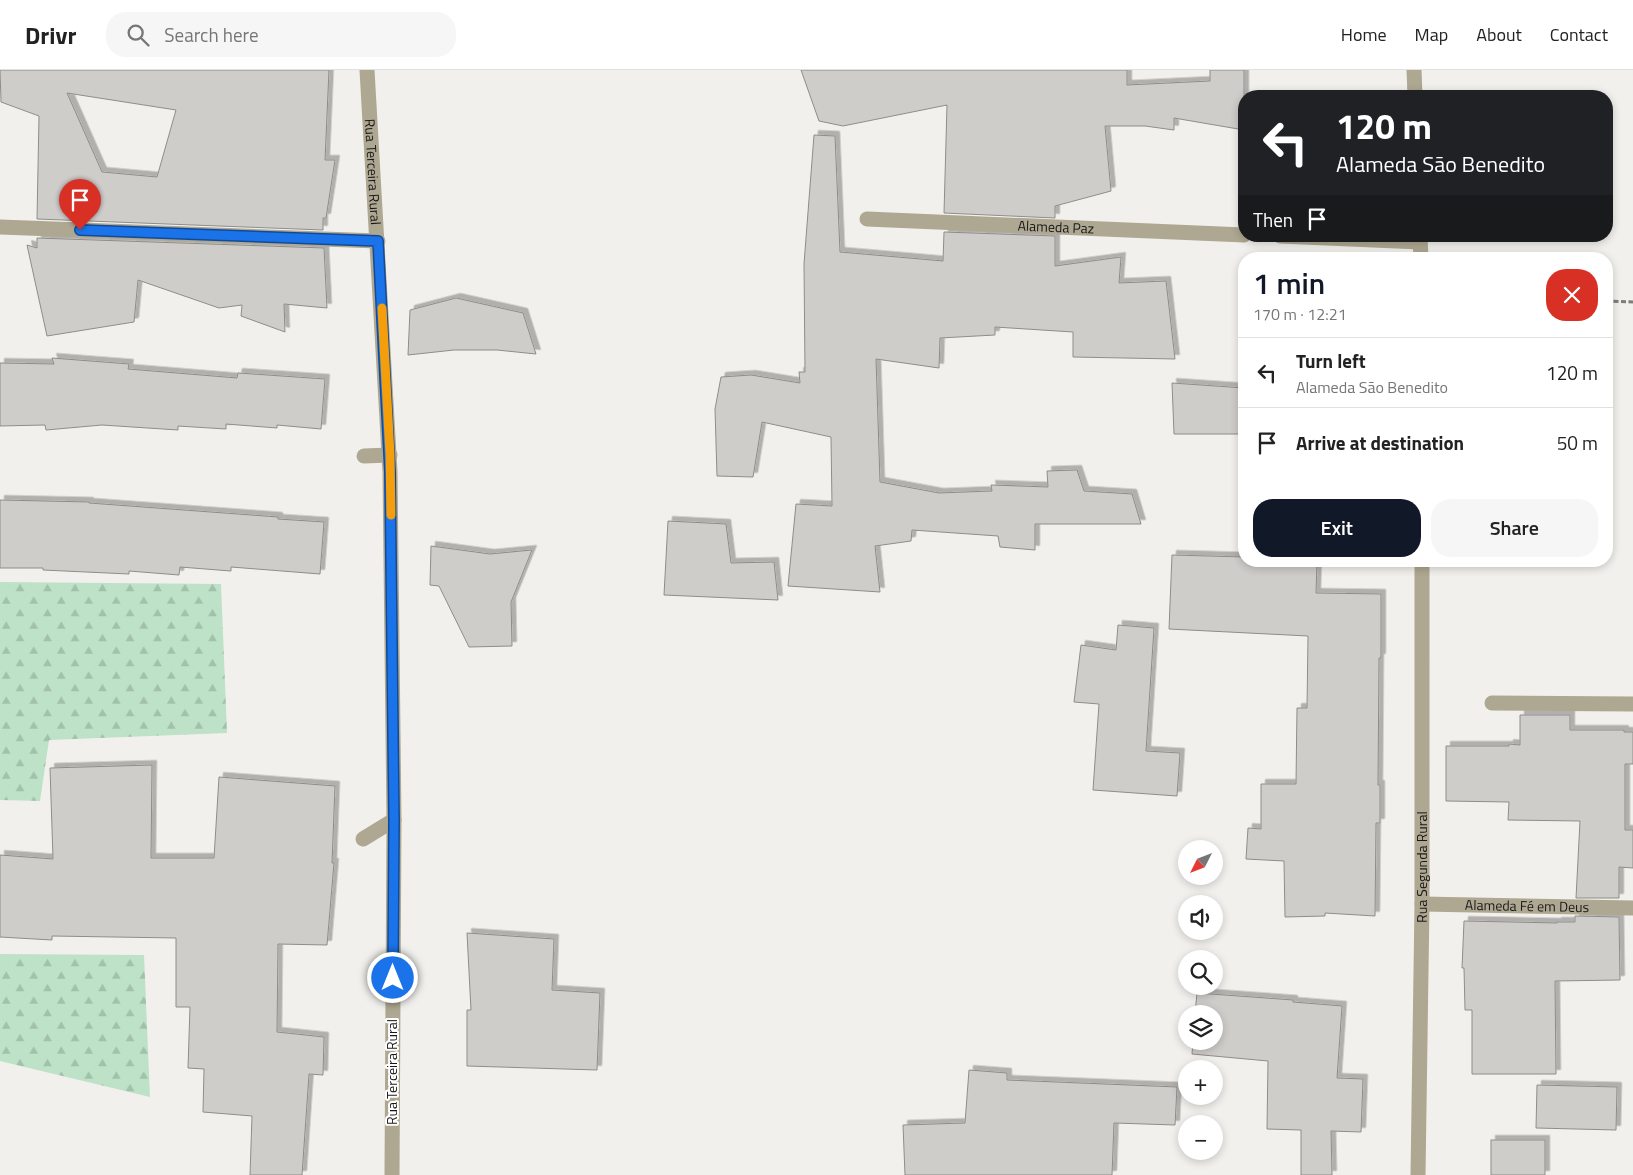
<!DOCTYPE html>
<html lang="en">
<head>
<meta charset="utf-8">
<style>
  body { margin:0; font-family:"Titillium Web",sans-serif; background:#f6f6f6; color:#222; height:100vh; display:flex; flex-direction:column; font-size:19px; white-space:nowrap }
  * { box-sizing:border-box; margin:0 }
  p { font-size:16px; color:#767676 }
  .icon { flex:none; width:28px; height:28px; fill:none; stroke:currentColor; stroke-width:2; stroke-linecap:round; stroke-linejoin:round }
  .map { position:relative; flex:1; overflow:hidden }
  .side { position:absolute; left:1238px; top:182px; width:375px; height:315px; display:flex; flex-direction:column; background:#fff; border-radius:20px; box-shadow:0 2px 8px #0003 }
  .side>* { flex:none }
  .banner { position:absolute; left:1238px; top:20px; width:375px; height:152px; border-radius:20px; box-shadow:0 2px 8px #0003; background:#202124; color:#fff; overflow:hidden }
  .needle { width:32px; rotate:228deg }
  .fabs { position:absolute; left:1178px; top:770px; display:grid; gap:10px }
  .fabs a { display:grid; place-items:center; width:45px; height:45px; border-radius:50%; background:#fff; box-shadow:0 2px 8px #0003; font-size:25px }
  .pin { position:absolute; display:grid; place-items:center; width:42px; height:42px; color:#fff; margin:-51px -21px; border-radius:50% 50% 50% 0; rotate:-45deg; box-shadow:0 0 5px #0007 }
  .pin .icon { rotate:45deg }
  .me { position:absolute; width:55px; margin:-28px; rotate:0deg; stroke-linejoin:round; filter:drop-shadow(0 0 4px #0008) }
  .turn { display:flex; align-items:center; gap:18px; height:105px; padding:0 15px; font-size:22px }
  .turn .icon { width:65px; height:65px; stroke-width:2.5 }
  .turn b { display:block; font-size:35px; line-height:42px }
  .then { display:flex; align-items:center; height:48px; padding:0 15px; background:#0003; gap:10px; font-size:19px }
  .round { display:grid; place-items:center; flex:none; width:52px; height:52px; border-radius:20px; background:#f6f6f6 }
  .overview { display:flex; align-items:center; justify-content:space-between; height:85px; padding:0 15px }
  h1 { font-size:30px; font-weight:600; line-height:38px; color:#111827 }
  .cta { display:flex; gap:10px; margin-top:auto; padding:10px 15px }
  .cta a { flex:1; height:58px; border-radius:20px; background:#111827; color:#fff; font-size:20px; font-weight:600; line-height:58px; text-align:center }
  .cta a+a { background:#f6f6f6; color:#222 }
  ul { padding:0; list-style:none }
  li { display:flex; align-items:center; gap:15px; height:70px; padding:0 15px; border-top:1px solid #e0e0e0 }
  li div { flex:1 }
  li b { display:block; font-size:19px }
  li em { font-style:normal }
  header { display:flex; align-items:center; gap:30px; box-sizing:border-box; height:70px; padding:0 25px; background:#fff; border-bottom:1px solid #e0e0e0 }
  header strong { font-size:24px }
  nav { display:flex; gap:28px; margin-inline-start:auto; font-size:18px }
  .search { width:350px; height:45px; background:#f6f6f6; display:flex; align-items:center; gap:12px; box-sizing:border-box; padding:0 18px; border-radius:20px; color:#767676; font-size:19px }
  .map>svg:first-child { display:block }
  .forest { fill:url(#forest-firs) }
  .building { fill:#cecdca; stroke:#8e8d8a; fill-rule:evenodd; filter:url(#shadow) }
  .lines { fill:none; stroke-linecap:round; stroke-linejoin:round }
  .path { stroke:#7e7d7b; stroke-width:3; stroke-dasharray:5 2.5; stroke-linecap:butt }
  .service { stroke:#aea791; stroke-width:15 }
  .minor { stroke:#aea791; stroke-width:15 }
  .route-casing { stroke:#114b97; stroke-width:12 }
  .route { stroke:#1a73e8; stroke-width:9 }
  .slow { stroke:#f59e0b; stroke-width:9 }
  .labels { text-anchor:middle; stroke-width:4; stroke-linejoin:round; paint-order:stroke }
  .street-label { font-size:14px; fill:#181817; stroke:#fff }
</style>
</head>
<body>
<header>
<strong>Drivr</strong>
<div class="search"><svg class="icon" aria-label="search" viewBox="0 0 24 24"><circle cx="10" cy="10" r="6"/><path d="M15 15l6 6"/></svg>Search here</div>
<nav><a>Home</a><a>Map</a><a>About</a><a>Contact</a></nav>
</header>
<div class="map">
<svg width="1633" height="1105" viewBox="0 0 1633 1105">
  <defs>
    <pattern id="forest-firs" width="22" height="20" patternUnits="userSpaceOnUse" patternTransform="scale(1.25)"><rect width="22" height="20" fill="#bde2c7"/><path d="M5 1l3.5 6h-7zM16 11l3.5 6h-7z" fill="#a2c1aa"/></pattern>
    <filter id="shadow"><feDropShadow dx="4.5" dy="-4.5" stdDeviation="0" flood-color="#0004"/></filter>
  </defs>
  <rect width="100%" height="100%" fill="#f1f0ec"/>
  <!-- forest -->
  <g class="forest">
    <polygon points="0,512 221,514 227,663 49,670 40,731 0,730"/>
    <polygon points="0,884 144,885 150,1027 0,991"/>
  </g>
  <!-- building -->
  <g class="building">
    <path d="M0,0H329L325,90H335L326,148H323V160L37,149L39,46L1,32ZM67,23L176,40L157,107L102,102Z"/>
    <polygon points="801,0 1127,0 1127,15 1210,11 1210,0 1244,0 1244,60 1174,48 1174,60 1145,56 1105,56 1111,121 1055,136 1055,148 944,143 947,35 843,56 819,51"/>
    <polygon points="814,65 835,66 840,182 943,191 944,162 1055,166 1055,196 1121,187 1119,213 1166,211 1175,289 1073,287 1073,262 995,257 995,265 940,268 939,298 876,289 880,412 939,423 992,421 991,415 1048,417 1047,401 1077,400 1084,421 1132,424 1141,454 1035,454 1035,480 1000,477 998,466 912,460 911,471 875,476 880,522 788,516 796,434 832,436 831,367 762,352 753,407 717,406 715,339 721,307 751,305 800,313 799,302 805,302 804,194"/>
    <polygon points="37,168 324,178 327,238 284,234 285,262 241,246 242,235 219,238 138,210 134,252 47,266 27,175 37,178"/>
    <polygon points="456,228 523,243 536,284 497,280 454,280 408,285 410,240"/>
    <polygon points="52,288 129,294 128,299 237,308 238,303 325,309 321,359 277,355 277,358 226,354 226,359 178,356 178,360 102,355 46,360 45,355 0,356 0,293 54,294"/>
    <polygon points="1172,313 1244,318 1244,364 1174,364"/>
    <polygon points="0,430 89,432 89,433 278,447 278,449 324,452 320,504 231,497 231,501 180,497 179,505 129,501 129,504 43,500 43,498 0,498"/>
    <polygon points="668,451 726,454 731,493 774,492 778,530 664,525"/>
    <polygon points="431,476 490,484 532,480 511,532 512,576 469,577 439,516 430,515"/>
    <polygon points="1172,485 1244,487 1244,491 1317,491 1316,523 1381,524 1381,588 1379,588 1378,715 1380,715 1380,753 1376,753 1375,846 1325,843 1325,846 1285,847 1284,791 1246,789 1248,758 1261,759 1261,714 1296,714 1297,638 1307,638 1308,566 1169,559"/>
    <polygon points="1118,555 1154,558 1146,681 1180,683 1177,726 1093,720 1099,634 1074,632 1081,575 1116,580"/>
    <polygon points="1520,645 1570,645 1570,660 1624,660 1624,662 1633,662 1633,694 1625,694 1625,760 1633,760 1633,798 1619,797 1619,828 1576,828 1580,751 1508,750 1509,732 1446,731 1446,676 1509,676 1509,674 1520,675"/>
    <polygon points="152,695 151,788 214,788 219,707 335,716 332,793 334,793 327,875 278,874 277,962 324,967 323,1005 309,1004 302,1105 250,1105 252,1046 203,1042 204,999 188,998 190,937 176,937 176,868 52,866 52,870 0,867 0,785 53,789 50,698"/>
    <polygon points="1575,846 1619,847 1620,910 1555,911 1556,1004 1472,1004 1472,940 1465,940 1464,898 1462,898 1464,851 1557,853 1557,852 1575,852"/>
    <polygon points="467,863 554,869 552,920 600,923 597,1000 467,996 467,940 471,940"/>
    <polygon points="1197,923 1293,930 1293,932 1342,936 1337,1008 1363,1009 1361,1062 1331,1061 1332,1105 1301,1105 1301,1060 1267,1059 1268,991 1192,984 1193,971 1214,971 1214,944 1195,944"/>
    <polygon points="969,1000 1007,1003 1007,1010 1177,1017 1175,1055 1114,1053 1112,1105 905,1105 903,1055 965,1053"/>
    <polygon points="1537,1015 1617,1017 1616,1060 1536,1058"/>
    <rect x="1491" y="1070" width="54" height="35"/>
  </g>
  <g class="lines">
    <!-- path -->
    <polyline class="path" points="1606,231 1633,232"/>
    <!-- service -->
    <g class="service">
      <polyline points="364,386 390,385"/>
      <polyline points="363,769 394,750"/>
    </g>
    <!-- minor -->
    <g class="minor">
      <path id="s1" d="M367,0L390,402L394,750L392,1105"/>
      <polyline points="1414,0 1415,26"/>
      <path id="s2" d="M867,149L1244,165"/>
      <polyline points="0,157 378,171"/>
      <polyline points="1280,166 1420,172"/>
      <polyline points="1420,166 1421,189"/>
      <polyline points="1492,633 1633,634"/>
      <path id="s3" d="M1422,834L1633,838"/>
      <path id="s4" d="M1418,1105L1422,834V491"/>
    </g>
  </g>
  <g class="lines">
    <!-- route casing -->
    <g class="route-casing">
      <polyline id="route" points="80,160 378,171 390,402 394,750 393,908"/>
    </g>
    <!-- route -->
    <use href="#route" class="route"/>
    <!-- slow -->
    <polyline class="slow" points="382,238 390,385 391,445"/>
  </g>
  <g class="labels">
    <!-- street labels -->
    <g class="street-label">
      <text dy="5" stroke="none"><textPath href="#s1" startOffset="102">Rua Terceira Rural</textPath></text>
      <text dy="5" stroke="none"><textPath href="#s2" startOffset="189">Alameda Paz</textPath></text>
      <text dy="5" stroke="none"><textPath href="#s4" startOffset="308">Rua Segunda Rural</textPath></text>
      <text dy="5" stroke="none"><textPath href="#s3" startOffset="105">Alameda Fé em Deus</textPath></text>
      <text transform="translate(392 1002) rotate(-90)" y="5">Rua Terceira Rural</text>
    </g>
  </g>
</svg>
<div class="fabs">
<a><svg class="needle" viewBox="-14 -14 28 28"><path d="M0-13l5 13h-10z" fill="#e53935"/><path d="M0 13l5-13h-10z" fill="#767676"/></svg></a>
<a><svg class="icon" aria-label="sound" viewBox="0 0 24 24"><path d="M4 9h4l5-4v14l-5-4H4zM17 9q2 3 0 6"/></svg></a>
<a><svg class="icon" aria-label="search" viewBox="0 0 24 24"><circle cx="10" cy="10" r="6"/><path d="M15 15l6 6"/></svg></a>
<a><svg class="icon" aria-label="layers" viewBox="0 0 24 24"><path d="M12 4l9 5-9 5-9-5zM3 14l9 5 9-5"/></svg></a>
<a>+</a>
<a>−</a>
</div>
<div class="pin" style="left:80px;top:160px;background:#d93025"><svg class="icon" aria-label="arrive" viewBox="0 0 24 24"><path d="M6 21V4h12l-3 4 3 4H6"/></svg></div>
<svg class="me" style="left:393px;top:908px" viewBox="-20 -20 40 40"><circle r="17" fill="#1a73e8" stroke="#fff" stroke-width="3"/><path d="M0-11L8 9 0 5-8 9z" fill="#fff"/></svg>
<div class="banner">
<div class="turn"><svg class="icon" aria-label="left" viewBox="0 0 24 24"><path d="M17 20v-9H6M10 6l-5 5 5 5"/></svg><div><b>120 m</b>Alameda São Benedito</div></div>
<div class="then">Then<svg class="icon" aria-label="arrive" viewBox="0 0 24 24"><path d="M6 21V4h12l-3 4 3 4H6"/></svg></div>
</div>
<section class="side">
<div class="overview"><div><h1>1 min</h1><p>170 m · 12:21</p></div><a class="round" style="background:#d93025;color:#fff"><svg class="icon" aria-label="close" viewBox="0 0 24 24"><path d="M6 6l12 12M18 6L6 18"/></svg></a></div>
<ul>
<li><svg class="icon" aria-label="left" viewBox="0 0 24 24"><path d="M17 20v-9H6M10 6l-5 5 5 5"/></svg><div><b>Turn left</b><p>Alameda São Benedito</p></div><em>120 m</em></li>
<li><svg class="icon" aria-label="arrive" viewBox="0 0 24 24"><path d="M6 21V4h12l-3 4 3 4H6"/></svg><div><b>Arrive at destination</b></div><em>50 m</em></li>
</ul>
<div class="cta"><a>Exit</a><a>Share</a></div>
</section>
</div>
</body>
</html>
